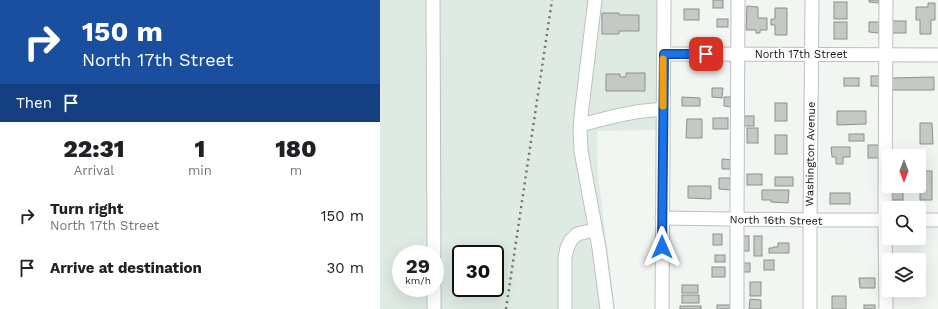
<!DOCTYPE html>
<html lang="en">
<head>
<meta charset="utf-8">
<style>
  body { margin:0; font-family:"Work Sans",sans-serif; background:#f6f6f6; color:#202124; height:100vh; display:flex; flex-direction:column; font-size:15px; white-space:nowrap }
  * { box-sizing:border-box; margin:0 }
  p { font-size:13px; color:#757577 }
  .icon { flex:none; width:22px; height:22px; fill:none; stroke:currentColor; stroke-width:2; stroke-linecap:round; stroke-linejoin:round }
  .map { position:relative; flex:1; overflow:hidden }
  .details { display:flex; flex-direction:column; background:#fff; width:380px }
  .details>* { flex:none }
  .hud { background:#1a4fa0; color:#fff; overflow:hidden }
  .needle { width:26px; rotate:180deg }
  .tools { position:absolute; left:502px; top:149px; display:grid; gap:8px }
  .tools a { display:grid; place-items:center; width:44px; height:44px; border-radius:4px; background:#fff; box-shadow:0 4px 16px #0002; font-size:20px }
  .speed { position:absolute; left:12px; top:245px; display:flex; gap:8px; font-size:20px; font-weight:700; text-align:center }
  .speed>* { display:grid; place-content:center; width:52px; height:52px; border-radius:50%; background:#fff; box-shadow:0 4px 16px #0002; line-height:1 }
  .speed small { font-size:10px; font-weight:400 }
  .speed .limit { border:2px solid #111; border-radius:6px; background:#fff; color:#111 }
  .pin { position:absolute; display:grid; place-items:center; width:34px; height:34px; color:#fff; margin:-17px; border-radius:8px; box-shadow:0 2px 6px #0006 }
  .me { position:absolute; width:44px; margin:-22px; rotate:0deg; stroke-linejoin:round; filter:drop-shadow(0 0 3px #0008) }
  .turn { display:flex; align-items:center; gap:14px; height:84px; padding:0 16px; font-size:18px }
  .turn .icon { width:52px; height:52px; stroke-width:2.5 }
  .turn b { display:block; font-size:28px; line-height:34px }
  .then { display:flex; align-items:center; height:38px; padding:0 16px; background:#0003; gap:8px; font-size:15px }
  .eta { display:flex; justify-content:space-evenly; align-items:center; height:68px; text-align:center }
  .eta b { font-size:24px; font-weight:800; line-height:28px }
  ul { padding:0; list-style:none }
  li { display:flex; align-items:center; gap:12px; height:52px; padding:0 16px }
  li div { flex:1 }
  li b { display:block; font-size:15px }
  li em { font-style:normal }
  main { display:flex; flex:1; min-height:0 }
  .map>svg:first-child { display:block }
  .built { fill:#dfebe2; fill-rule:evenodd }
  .building { fill:#c4c9c5; stroke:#8c918d }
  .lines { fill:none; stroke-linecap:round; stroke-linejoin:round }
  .minor-casing { stroke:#bcc1bd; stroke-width:15 }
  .minor { stroke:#fff; stroke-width:13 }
  .rail { stroke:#6f726f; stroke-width:2.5; stroke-dasharray:2 4; stroke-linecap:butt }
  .route-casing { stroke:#114b97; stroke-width:10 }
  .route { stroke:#1a73e8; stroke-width:7 }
  .slow { stroke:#f59e0b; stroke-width:7 }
  .labels { text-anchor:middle; stroke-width:3; stroke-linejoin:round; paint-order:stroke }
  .street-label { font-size:11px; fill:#111211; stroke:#fff }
</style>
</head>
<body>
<main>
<section class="details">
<div class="hud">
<div class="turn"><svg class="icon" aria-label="right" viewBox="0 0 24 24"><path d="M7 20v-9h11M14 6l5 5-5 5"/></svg><div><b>150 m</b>North 17th Street</div></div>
<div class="then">Then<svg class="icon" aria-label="arrive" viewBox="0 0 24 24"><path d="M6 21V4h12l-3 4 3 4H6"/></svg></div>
</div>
<div class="eta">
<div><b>22:31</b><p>Arrival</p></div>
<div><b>1</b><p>min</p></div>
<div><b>180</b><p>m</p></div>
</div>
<ul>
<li><svg class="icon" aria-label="right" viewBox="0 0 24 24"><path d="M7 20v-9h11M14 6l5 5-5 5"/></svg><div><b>Turn right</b><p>North 17th Street</p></div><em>150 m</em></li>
<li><svg class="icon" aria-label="arrive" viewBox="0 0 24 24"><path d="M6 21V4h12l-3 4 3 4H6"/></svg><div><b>Arrive at destination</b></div><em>30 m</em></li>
</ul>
</section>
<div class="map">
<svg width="558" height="309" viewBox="0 0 558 309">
  <rect width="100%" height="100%" fill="#f1f6f2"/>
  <!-- built -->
  <path class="built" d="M0,0H279L278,130L217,131L218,175L235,309H0ZM21,254H55V288H21ZM81,254H115V288H81Z"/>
  <!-- building -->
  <g class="building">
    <rect x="333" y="0" width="10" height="8"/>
    <polygon points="489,0 499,0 499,3 489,2"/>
    <rect x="454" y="2" width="13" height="17"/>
    <polygon points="548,3 555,3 555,20 551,20 551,34 540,34 540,20 536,20 536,7 548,7"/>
    <polygon points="367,6 378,7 378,18 387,18 387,30 380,30 380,33 376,33 376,30 366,30"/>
    <polygon points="395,8 407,8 407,35 395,35 395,25 391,25 391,19 395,19"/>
    <rect x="304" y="9" width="15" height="11"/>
    <polygon points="222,13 239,13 239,15 259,15 259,31 239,31 239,34 222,34"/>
    <rect x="337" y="19" width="11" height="8"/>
    <rect x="511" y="21" width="15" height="12"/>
    <rect x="454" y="22" width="13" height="17"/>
    <polygon points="489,22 500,22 499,33 489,32"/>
    <polygon points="246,73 265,73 265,91 226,91 226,74 240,74 240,77 246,77"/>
    <rect x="491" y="76" width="10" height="10"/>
    <polygon points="554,77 554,90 512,90 512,78"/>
    <rect x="464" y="78" width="15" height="8"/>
    <polygon points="332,88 343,88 342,98 332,97"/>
    <polygon points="302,97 320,98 320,106 302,106"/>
    <polygon points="344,97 351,97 351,107 344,106"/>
    <rect x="395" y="103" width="12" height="18"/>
    <polygon points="457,111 486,111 486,124 457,125"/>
    <rect x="364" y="116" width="10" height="10"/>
    <rect x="333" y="118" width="15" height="11"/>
    <polygon points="307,119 322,119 322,138 306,138"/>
    <polygon points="540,123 552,123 553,144 540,144"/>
    <rect x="367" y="128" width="11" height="15"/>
    <rect x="469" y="134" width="15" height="7"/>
    <rect x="395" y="135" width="12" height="19"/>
    <rect x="488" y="145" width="11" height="13"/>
    <polygon points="451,147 470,147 470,157 463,157 463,164 456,164 456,157 452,157"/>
    <polygon points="342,159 353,160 353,169 342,169"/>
    <polygon points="542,171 552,171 552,200 540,200 540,181 542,181"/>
    <rect x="367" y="174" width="15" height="11"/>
    <rect x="395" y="177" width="18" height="9"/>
    <polygon points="339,178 352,178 351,190 339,189"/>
    <polygon points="308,186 331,186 331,199 308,198"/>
    <polygon points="382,190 409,190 408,203 391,202 391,200 382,200"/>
    <rect x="512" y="190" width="11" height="10"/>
    <rect x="450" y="193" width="20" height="11"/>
    <rect x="333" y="234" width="9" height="11"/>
    <rect x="360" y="236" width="9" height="15"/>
    <rect x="374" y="236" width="8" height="20"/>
    <polygon points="398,243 409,243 409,253 389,253 389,248 393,248 393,247 398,247"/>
    <rect x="335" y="255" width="10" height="7"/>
    <rect x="384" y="260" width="10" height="10"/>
    <rect x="361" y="263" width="9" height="9"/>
    <rect x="332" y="267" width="13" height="10"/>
    <polygon points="479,278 495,278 495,288 480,288"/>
    <rect x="370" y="282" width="11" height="14"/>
    <rect x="302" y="285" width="16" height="8"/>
    <rect x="302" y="295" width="17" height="8"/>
    <rect x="452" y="296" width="14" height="13"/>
    <polygon points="370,299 381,300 381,309 369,309"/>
    <rect x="337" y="305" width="14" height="4"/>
    <rect x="484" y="305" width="11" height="4"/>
    <rect x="300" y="306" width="21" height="3"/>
  </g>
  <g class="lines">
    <!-- minor casing -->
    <g class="minor-casing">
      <g id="minor">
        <polyline points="53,0 54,254"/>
        <polyline points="215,0 202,107 200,129 201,151 219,248 227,309"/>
        <polyline points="284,54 558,55"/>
        <path d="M201,125C230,117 253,111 283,109"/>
        <polyline points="282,218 430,220 509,220"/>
        <polyline points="539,220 558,220"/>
        <polyline points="54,309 54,288"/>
        <polyline points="185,309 185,258 187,248 191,240 197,234 215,230"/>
        <polyline points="282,309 284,0"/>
        <polyline points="357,309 357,219 358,0"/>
        <polyline points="430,309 430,220 432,0"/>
        <polyline points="506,309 505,220 506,0"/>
      </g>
    </g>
    <!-- minor -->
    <use href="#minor" class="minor"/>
    <!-- rail -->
    <polyline class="rail" points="126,309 172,0"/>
  </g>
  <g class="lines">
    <!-- route casing -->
    <g class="route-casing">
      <polyline id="route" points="282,247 284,54 326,54"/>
    </g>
    <!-- route -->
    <use href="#route" class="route"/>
    <!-- slow -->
    <polyline class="slow" points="283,106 283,59"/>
  </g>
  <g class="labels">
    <!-- street labels -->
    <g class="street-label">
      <text x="421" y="58">North 17th Street</text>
      <text transform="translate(430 154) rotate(-89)" y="4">Washington Avenue</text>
      <text transform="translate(396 220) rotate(1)" y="4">North 16th Street</text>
    </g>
  </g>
</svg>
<div class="tools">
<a><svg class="needle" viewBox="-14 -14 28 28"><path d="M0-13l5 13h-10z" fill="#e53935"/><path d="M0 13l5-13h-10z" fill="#757577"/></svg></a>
<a><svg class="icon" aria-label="search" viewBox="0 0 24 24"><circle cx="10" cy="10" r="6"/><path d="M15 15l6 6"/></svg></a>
<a><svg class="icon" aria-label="layers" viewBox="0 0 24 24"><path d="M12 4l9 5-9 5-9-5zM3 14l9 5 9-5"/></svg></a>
</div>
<div class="speed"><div>29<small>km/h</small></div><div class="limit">30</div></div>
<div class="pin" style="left:326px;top:54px;background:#d93025"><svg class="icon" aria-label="arrive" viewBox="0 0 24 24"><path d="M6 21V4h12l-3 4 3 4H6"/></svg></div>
<svg class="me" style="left:282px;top:247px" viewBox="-20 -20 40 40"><path d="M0-17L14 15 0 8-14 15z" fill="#1a73e8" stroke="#fff" stroke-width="4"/></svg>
</div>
</main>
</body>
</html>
